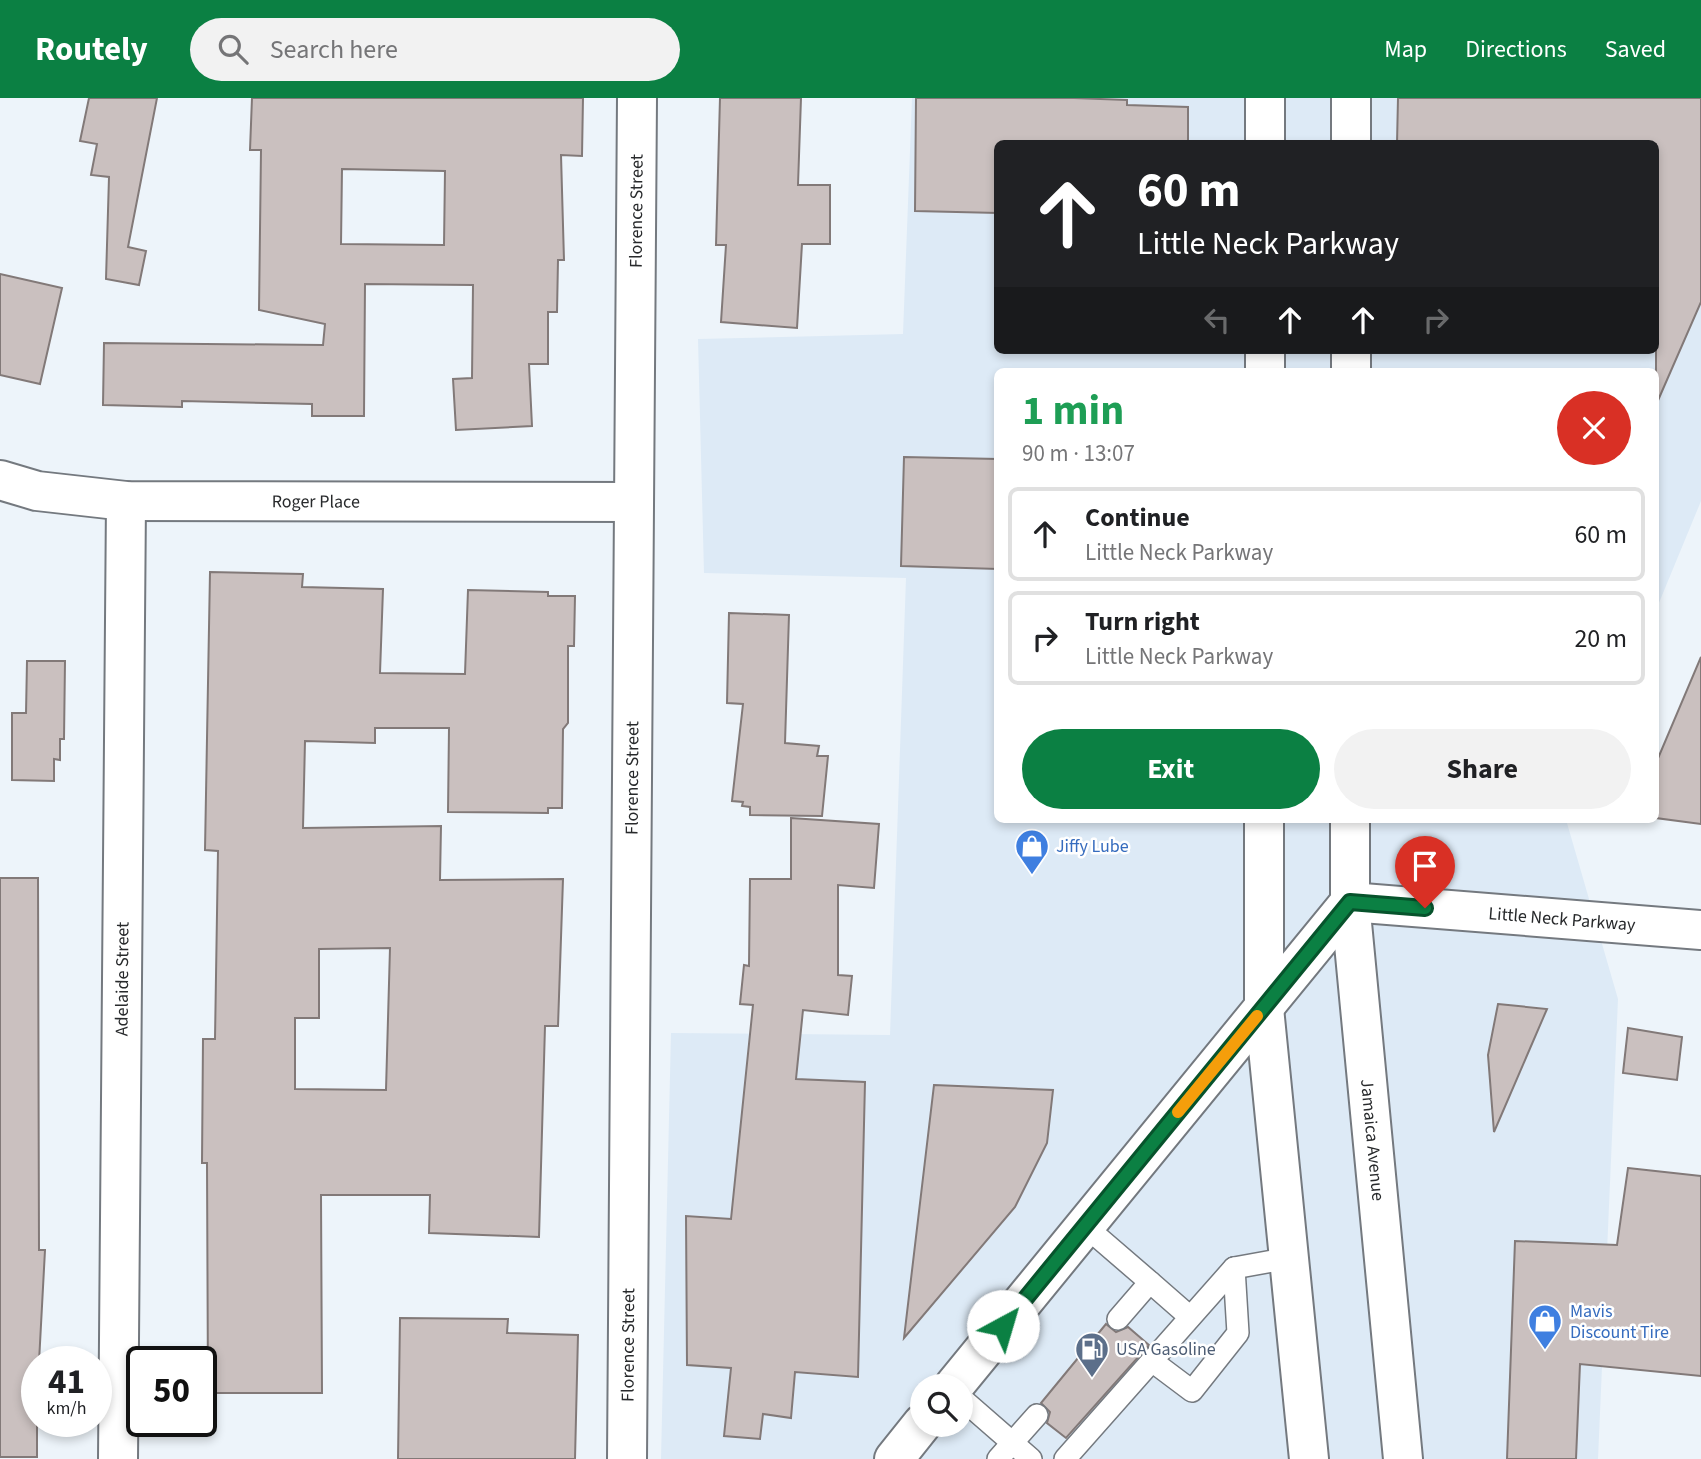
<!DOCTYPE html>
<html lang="en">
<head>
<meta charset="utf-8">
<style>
  body { margin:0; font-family:"Source Sans 3",sans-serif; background:#f2f2f2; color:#202124; height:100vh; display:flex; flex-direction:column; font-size:26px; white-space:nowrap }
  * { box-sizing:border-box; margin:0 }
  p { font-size:23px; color:#757577 }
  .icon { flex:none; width:38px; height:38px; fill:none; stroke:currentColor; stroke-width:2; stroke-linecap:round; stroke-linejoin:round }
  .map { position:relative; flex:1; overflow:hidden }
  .details { position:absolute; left:994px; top:270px; width:665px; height:455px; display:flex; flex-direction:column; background:#fff; border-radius:10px; box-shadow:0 4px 10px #0003 }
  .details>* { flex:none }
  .top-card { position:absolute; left:994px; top:42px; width:665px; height:214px; border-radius:10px; box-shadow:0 4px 10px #0003; background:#202124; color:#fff; overflow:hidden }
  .controls { position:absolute; left:910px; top:1276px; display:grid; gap:14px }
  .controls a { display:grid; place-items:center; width:63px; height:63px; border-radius:50%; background:#fff; box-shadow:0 4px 10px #0003; font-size:35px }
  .speed { position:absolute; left:21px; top:1248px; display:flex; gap:14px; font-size:35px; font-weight:700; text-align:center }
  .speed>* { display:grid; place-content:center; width:91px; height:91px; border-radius:50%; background:#fff; box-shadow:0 4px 10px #0003; line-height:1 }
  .speed small { font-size:18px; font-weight:400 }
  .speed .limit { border:4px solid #111; border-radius:10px; background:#fff; color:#111 }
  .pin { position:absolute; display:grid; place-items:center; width:60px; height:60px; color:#fff; margin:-72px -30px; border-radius:50% 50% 50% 0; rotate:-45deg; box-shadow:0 0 7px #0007 }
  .pin .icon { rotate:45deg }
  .me { position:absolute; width:77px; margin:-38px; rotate:39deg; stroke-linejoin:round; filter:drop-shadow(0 0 5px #0008) }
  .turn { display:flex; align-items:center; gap:24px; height:147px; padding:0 28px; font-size:32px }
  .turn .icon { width:91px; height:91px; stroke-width:2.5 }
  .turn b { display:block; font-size:49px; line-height:60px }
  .lanes { display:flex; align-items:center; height:66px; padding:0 28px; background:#0003; justify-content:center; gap:35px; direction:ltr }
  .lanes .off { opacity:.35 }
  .round { display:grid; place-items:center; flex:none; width:74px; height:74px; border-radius:37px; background:#f2f2f2 }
  .headline { display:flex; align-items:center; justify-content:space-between; height:119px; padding:0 28px }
  h1 { font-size:42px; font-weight:700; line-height:52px; color:#1e9e55 }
  .action { display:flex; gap:14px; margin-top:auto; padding:14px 28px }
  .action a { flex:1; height:80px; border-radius:42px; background:#0b8043; color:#fff; font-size:28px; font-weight:700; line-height:80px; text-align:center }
  .action a+a { background:#f2f2f2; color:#202124 }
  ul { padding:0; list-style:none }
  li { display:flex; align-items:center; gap:21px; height:94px; margin:0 14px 10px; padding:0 14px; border:4px solid #e0e0e0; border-radius:10px }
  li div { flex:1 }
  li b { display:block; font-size:26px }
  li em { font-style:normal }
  header { display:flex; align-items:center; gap:42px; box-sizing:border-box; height:98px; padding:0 35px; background:#0b8043; color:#fff }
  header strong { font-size:33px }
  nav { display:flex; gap:38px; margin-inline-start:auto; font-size:24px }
  .search { width:490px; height:63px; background:#f2f2f2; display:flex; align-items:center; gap:18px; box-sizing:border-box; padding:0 24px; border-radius:38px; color:#757577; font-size:26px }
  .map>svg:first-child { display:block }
  .built { fill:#ddeaf6; fill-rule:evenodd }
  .building { fill:#cac0bf; stroke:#827978; stroke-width:2; fill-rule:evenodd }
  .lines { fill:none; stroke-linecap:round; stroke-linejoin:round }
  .service-casing { stroke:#74797f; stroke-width:24 }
  .minor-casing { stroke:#74797f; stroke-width:42 }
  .secondary-casing { stroke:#74797f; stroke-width:42 }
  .primary-casing { stroke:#74797f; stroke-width:42 }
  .service { stroke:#fff; stroke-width:21 }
  .minor { stroke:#fff; stroke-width:38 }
  .secondary { stroke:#fff; stroke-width:38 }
  .primary { stroke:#fff; stroke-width:38 }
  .route-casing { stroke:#07532c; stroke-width:18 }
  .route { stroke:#0b8043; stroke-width:12 }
  .slow { stroke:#f59e0b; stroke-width:12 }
  .labels { text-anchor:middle; stroke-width:5; stroke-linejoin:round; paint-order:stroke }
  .street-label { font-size:18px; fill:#282a2c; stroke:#fff }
  .shop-label { font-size:18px; fill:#366cbe; stroke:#fff; text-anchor:start }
  .service-label { font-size:18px; fill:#4e5e75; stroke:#fff; text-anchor:start }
</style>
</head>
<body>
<header>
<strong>Routely</strong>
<div class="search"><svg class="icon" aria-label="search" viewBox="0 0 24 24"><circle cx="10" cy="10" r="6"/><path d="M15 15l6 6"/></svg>Search here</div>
<nav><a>Map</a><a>Directions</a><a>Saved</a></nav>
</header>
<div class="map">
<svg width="1701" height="1361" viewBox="0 0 1701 1361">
  <rect width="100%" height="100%" fill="#edf4fa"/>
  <!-- built -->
  <path class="built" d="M912,0H1701V403L1656,512V273H998V721H1568L1567,725L1618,901L1598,1361H661L671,935L890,937L906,480L704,475L698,241L903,236ZM998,46H1656V252H998ZM922,1288H961V1326H922Z"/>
  <!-- building -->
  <g class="building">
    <polygon points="89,0 157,0 128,149 146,153 139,187 106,181 109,79 91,77 97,46 80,43"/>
    <path d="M252,0H583L582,58L561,57L564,162H558L557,214H548V266H529L532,328L456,332L453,281L472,280L473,187L365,186L364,318H312V306L182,303V309L103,307L104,245L323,247L325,226L259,212L261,52H250ZM342,71L445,73L444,147L341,146Z"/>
    <polygon points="720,0 801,0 798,87 830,87 830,146 802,146 797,230 721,224 726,147 716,147"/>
    <polygon points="916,0 1074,0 1127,2 1127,7 1188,9 1188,46 998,46 998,115 915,113"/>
    <polygon points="1398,0 1701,0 1701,204 1656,307 1656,46 1397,46"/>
    <polygon points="0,176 62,190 40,286 0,277"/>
    <polygon points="904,359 998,361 998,471 901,468"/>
    <path d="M210,474L303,476L302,489L383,491L380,575L465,576L468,492L548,494V498H575L574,548H568V625L563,631L562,710H548V715L448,714L449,630H375V645L305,643L303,730L441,728L440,782L563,781L558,928H545L539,1139L429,1135L430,1097H321L322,1295H208L207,1065H202L203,941H215L218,753L205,752ZM390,850L386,992L295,991V920H319V851Z"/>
    <polygon points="729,515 789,517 785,645 819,648 817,658 828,658 822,718 750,717 750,709 742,708 743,704 732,703 743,606 727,605"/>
    <polygon points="1701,559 1701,726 1656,720 1656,665"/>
    <polygon points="27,563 65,563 64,641 60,641 60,662 54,661 54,683 12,682 12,615 26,615"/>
    <polygon points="791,720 879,726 874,790 838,787 838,877 852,878 848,917 803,912 796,981 865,984 858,1279 795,1274 791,1320 763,1316 760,1341 724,1338 731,1270 687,1267 686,1118 731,1121 753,907 740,906 744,867 749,868 750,781 791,781"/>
    <polygon points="0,780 38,780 39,1152 45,1152 39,1264 37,1264 37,1359 0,1359"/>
    <polygon points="1498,906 1547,911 1494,1034 1488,957"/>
    <polygon points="1628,930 1682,939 1677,982 1623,975"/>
    <polygon points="934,987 1053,992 1047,1045 1015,1109 904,1240"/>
    <polygon points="1628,1070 1701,1078 1701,1278 1580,1266 1576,1361 1507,1361 1515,1143 1617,1147"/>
    <polygon points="400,1220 508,1221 507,1235 578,1237 575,1361 398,1361"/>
    <polygon points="1106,1226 1116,1234 1128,1229 1149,1247 1066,1340 1047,1325 1050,1314 1041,1305"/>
  </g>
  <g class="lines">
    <!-- service casing -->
    <g class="service-casing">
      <g id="service">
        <polyline points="1085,1128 1150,1184"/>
        <polyline points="1118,1221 1150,1184 1190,1219"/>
        <polyline points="1152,1263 1192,1293 1238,1235 1234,1170"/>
        <polyline points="961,1300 1031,1361"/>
        <polyline points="998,1361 1037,1317"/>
        <polyline points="1065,1361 1234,1170 1289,1160"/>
      </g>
    </g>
    <!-- minor casing -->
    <g class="minor-casing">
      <g id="minor">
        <path id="s1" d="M0,382L37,393L126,403L634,404"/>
        <path id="s2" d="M118,1361L126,403"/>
        <path id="s3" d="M627,1361L637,0"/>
      </g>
    </g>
    <!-- secondary casing -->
    <g class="secondary-casing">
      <g id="secondary">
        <path id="s4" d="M954,1288L1350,804L1701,832"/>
        <polyline points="894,1361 922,1326"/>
      </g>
    </g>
    <!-- primary casing -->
    <g class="primary-casing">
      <g id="primary">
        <polyline points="1265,46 1265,0"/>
        <polyline points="1351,46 1351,0"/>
        <polyline points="1265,273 1265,252"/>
        <polyline points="1351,273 1351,252"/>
        <polyline points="1264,721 1264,910 1309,1361"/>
        <path id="s5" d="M1350,721V804L1403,1361"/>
      </g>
    </g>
    <!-- service -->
    <use href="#service" class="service"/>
    <!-- minor -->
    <use href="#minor" class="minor"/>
    <!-- secondary -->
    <use href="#secondary" class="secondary"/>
    <!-- primary -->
    <use href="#primary" class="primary"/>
  </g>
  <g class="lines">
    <!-- route casing -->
    <g class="route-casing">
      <polyline id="route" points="1003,1228 1350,804 1425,810"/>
    </g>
    <!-- route -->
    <use href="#route" class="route"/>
    <!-- slow -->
    <polyline class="slow" points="1178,1014 1257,918"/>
  </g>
  <!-- icons -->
  <defs>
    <g id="shop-pin" transform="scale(1.75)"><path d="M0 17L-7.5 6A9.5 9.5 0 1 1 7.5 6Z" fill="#3f7fe0" stroke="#fff"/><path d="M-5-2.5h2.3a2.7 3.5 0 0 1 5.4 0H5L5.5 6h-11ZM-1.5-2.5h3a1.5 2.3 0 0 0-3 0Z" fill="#fff"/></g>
    <g id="fuel-pin" transform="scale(1.75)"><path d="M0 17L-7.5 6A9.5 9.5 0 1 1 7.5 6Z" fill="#5c6f8a" stroke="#fff"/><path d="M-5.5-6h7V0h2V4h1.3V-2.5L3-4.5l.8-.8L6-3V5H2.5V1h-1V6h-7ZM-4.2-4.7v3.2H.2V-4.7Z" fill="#fff"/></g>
  </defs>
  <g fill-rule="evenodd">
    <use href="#shop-pin" x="1032" y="748"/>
    <use href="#shop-pin" x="1545" y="1223"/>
    <use href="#fuel-pin" x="1092" y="1251"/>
  </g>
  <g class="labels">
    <!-- street labels -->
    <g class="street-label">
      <text dy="6" stroke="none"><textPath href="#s3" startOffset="1248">Florence Street</textPath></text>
      <text dy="6" stroke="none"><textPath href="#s1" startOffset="318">Roger Place</textPath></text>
      <text dy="6" stroke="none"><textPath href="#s3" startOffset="681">Florence Street</textPath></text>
      <text dy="6" stroke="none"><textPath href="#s4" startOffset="838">Little Neck Parkway</textPath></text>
      <text dy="6" stroke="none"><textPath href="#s2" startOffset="480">Adelaide Street</textPath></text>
      <text dy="6" stroke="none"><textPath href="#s5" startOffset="322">Jamaica Avenue</textPath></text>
      <text dy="6" stroke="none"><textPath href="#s3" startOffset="114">Florence Street</textPath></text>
    </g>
    <!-- shop labels -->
    <g class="shop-label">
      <text x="1056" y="754">Jiffy Lube</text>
      <text x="1570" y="1219">Mavis<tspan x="1570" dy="21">Discount Tire</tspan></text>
    </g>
    <!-- service labels -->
    <g class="service-label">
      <text x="1116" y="1257">USA Gasoline</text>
    </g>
  </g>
</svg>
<div class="controls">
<a><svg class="icon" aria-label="search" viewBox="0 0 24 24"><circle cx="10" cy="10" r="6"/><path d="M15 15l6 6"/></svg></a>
</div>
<div class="speed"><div>41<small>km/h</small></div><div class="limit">50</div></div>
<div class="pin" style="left:1425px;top:810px;background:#d93025"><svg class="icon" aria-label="arrive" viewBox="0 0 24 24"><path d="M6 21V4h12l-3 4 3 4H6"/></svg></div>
<svg class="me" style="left:1003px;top:1228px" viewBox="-20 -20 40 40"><circle r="19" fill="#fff"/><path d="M0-13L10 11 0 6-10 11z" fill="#0b8043"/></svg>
<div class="top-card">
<div class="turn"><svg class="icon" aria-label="ahead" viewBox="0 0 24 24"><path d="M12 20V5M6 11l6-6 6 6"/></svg><div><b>60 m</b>Little Neck Parkway</div></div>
<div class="lanes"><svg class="icon off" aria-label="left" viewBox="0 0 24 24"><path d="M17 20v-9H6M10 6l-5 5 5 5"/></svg><svg class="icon" aria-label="ahead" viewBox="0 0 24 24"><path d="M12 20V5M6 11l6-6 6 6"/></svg><svg class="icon" aria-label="ahead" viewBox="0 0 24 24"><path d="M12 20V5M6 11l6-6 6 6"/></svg><svg class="icon off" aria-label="right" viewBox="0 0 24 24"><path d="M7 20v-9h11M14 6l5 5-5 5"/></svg></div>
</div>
<section class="details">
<div class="headline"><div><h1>1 min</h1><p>90 m · 13:07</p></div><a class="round" style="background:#d93025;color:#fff"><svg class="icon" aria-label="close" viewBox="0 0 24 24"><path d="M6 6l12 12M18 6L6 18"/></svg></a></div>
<ul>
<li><svg class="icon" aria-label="ahead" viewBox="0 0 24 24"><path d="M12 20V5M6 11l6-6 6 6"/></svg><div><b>Continue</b><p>Little Neck Parkway</p></div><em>60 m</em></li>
<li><svg class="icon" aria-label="right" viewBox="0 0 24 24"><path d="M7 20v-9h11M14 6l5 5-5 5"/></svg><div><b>Turn right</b><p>Little Neck Parkway</p></div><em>20 m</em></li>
</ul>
<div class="action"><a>Exit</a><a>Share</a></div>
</section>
</div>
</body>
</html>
